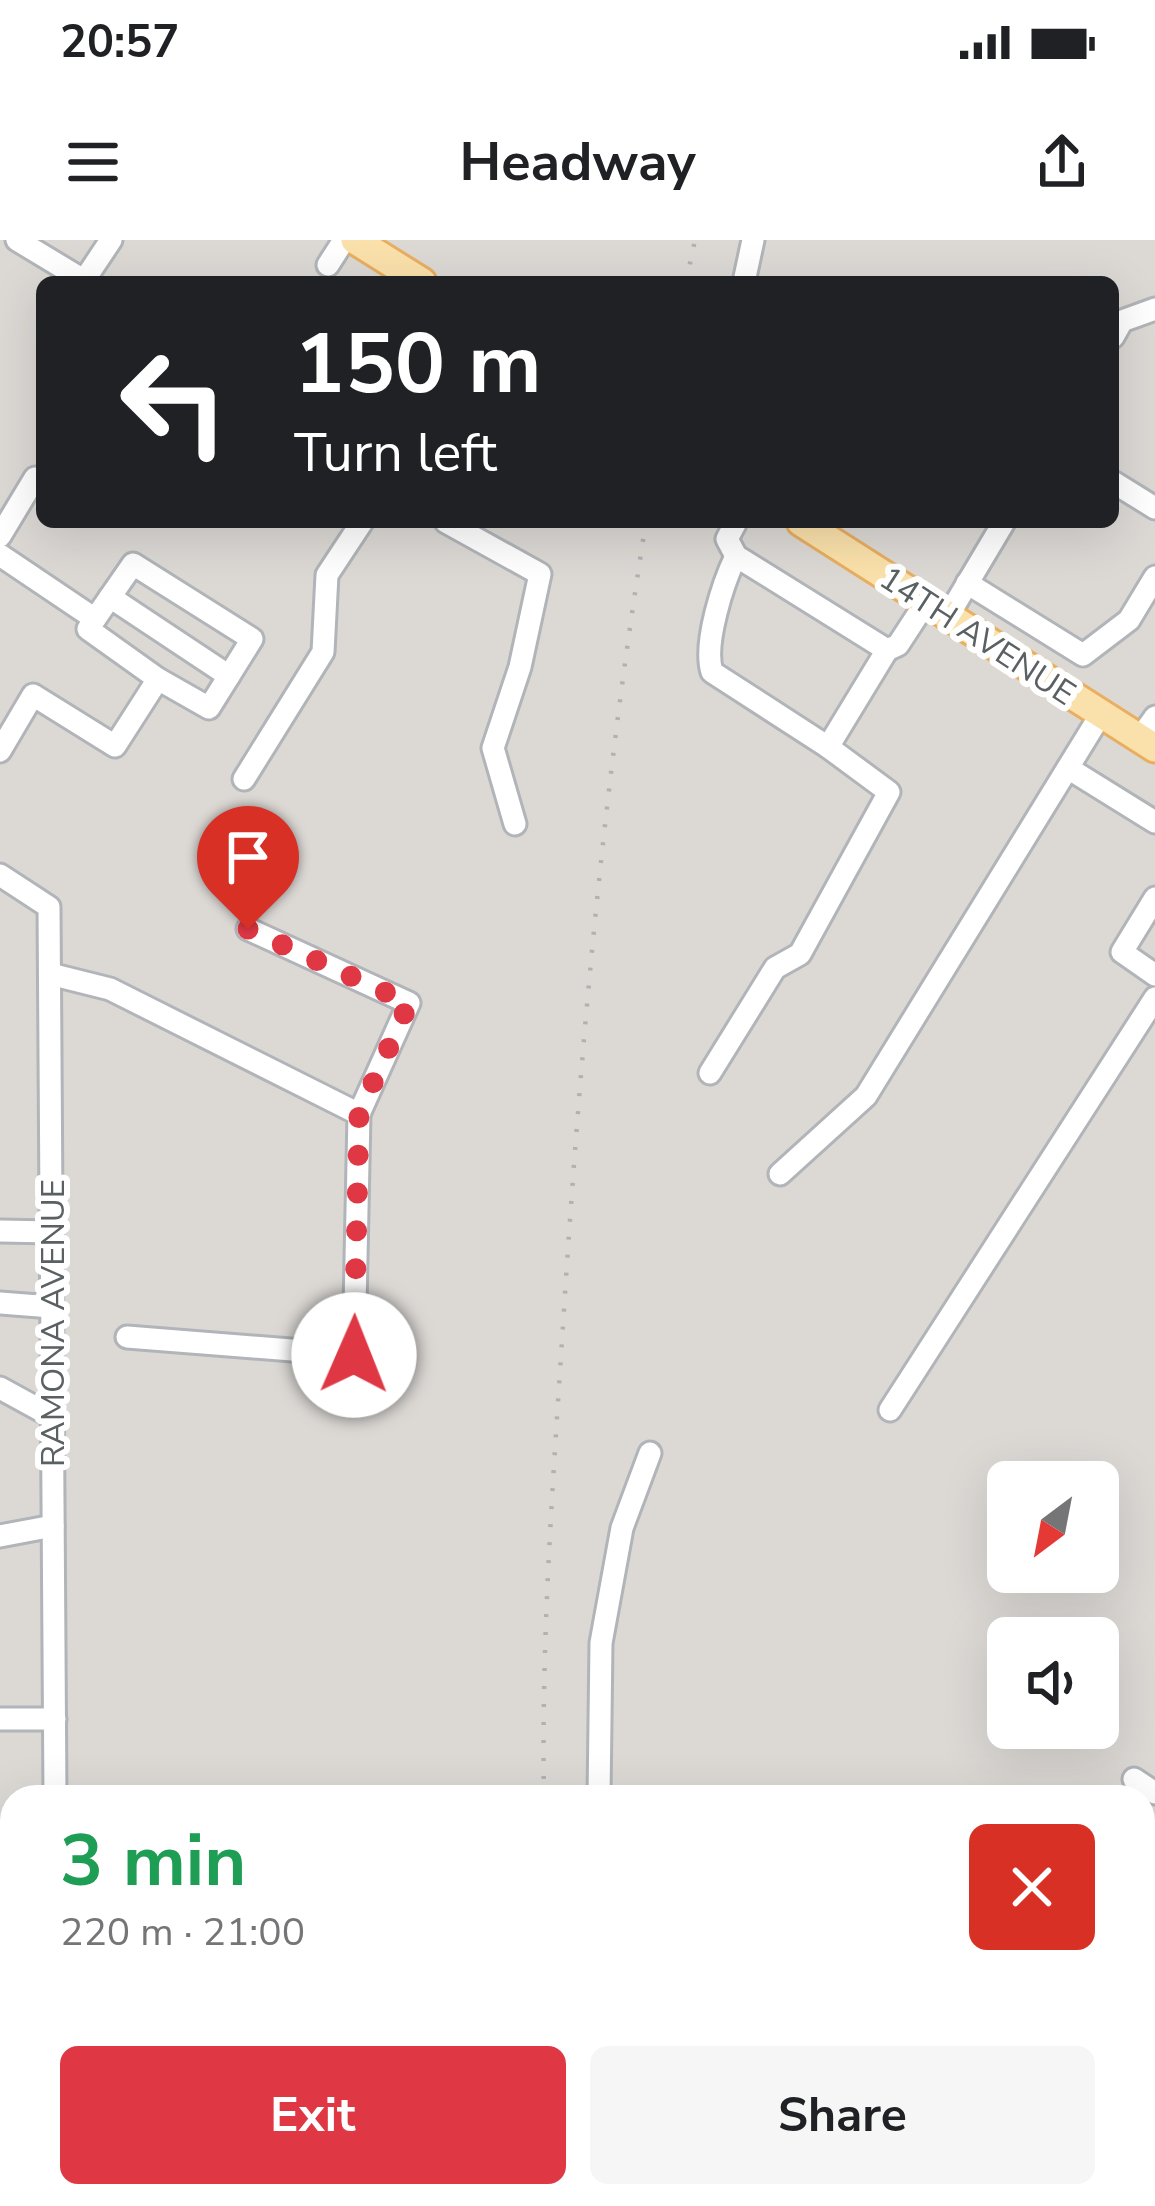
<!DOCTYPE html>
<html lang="en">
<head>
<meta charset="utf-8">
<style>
  body { margin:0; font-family:"Nunito Sans",sans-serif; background:#f6f6f6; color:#202124; height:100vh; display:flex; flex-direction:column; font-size:45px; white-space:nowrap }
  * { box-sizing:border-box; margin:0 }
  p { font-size:39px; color:#757577 }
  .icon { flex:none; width:66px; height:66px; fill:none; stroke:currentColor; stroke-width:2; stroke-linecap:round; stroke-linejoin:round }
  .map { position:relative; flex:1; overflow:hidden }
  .details { position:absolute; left:0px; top:1545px; width:1155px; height:423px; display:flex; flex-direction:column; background:#fff; border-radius:36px 36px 0 0; box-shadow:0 12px 48px #0002 }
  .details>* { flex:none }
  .hud { position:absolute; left:36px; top:36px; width:1083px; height:252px; border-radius:18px; box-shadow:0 12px 48px #0002; background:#202124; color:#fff; overflow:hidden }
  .needle { width:78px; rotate:212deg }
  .controls { position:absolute; left:987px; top:1221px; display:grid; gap:24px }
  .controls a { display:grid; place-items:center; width:132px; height:132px; border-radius:18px; background:#fff; box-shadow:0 12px 48px #0002; font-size:60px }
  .pin { position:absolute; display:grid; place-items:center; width:102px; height:102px; color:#fff; margin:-123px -51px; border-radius:50% 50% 50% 0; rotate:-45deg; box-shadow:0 0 12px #0007 }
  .pin .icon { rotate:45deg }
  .me { position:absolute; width:132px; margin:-66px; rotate:1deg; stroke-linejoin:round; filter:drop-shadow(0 0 9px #0008) }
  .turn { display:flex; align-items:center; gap:42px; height:252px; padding:0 60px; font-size:54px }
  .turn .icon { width:156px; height:156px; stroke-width:2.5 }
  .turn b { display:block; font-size:84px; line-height:102px }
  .round { display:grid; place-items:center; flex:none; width:126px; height:126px; border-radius:18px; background:#f6f6f6 }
  .headline { display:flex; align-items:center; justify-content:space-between; height:204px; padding:0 60px }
  h1 { font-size:72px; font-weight:700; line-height:90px; color:#1e9e55 }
  .button { display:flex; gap:24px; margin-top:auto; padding:24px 60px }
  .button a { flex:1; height:138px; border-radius:18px; background:#df3744; color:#fff; font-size:48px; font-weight:700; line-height:138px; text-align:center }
  .button a+a { background:#f6f6f6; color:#202124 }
  .status { display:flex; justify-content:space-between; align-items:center; height:84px; padding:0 60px; background:#fff; direction:ltr }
  .status svg { height:33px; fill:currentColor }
  header { display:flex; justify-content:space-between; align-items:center; height:156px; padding:0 60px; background:#fff; font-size:54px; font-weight:700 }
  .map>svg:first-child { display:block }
  .industrial { fill:#dcd9d5; fill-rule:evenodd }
  .green { fill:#c6e3c1 }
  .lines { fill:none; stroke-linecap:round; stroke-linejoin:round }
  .minor-casing { stroke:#b1b4b8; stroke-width:27 }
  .major-casing { stroke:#e9ae60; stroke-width:33 }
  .path { stroke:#9cc7a1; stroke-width:3; stroke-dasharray:12 6; stroke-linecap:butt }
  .minor { stroke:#fff; stroke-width:21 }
  .major { stroke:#fae1ab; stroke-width:27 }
  .rail { stroke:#b0b1b1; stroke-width:4.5; stroke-dasharray:3 15; stroke-linecap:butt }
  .route { stroke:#df3744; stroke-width:21; stroke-dasharray:0 37.8 }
  .labels { text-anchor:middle; stroke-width:12; stroke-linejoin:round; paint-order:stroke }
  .street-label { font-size:33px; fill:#5b6063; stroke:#fff }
</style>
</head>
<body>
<div class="status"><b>20:57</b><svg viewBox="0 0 49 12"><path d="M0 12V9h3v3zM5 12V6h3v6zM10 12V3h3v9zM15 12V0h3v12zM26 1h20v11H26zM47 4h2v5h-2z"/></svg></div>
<header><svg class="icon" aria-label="menu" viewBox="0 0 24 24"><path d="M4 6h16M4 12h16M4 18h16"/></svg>Headway<svg class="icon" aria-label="share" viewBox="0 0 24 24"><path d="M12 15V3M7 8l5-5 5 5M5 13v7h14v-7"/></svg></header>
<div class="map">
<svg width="1155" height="1966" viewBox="0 0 1155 1966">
  <rect width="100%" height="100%" fill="#ede9e3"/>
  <!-- industrial -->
  <path class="industrial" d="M0,0H1155V1966H0ZM42,42H1113V282H42ZM1008,1242H1098V1332H1008ZM1008,1398H1098V1488H1008ZM12,1557H1143V1956H12Z"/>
  <!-- green -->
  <polygon class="green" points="612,1956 836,1956 851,1966 612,1966"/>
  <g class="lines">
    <!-- minor casing -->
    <g class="minor-casing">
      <g id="minor">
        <polyline points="17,0 80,38 87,36 111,0"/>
        <polyline points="328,25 344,0"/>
        <polyline points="744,42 753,0"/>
        <polyline points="1113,97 1122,81 1155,69"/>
        <polyline points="1113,242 1155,268"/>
        <polyline points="446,282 540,334 520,427 493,508 515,584"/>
        <polyline points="736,282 727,299 736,316 887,410 898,405 926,362"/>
        <polyline points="0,296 35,238"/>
        <polyline points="0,315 95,379"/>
        <path d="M736,316C723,343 703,404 712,432L828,507L887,410"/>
        <polygon points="133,324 252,399 209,468 158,439 88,389"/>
        <polyline points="967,343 1083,415 1129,380 1155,337"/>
        <polyline points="110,357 229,436"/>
        <polyline points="948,376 1004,282"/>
        <polyline points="1140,498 1155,477"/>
        <polyline points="0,511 33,455 115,506 158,439"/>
        <polyline points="1068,528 1155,582"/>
        <polyline points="244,539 323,412 327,335 362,282"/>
        <polyline points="0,635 49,667 55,1557"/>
        <polyline points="1155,658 1122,712 1155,735"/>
        <polyline points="50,734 110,749 359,874 409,763 248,689"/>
        <polyline points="710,833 775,728 800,714 889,552 828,507"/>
        <polyline points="780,934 866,856 1101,474"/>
        <polyline points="0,991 51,992"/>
        <polyline points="0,1063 52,1067"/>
        <polyline points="127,1097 354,1115 359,874"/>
        <polyline points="0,1148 53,1177"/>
        <polyline points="890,1170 1155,758"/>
        <polyline points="0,1296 53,1286"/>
        <polyline points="0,1479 55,1479"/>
        <polyline points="1134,1539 1155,1553"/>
        <polyline points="599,1557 601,1403 622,1288 650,1213"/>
        <polyline points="1143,1660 1155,1667"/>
        <polyline points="1143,1713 1155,1694"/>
        <polyline points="8,1806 12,1800"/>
        <polyline points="1143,1860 1152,1866"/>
        <polyline points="1143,1926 1155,1933"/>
        <polyline points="0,1946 12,1933"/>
        <polyline points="58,1956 58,1966"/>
        <polyline points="889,1956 905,1966"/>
        <polyline points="1026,1956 1043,1962 1047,1956"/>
        <polyline points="13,1966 17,1956"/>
        <polyline points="982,1966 989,1956"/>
      </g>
    </g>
    <!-- major casing -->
    <g class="major-casing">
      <g id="major">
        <polyline points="355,0 422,42"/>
        <polyline points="801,282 1155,508"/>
      </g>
    </g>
    <!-- path -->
    <g class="path">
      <polyline points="774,1956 777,1956"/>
      <polyline points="785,1956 801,1966"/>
      <polyline points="828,1966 833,1958"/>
    </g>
    <!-- minor -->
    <use href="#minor" class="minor"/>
    <!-- major -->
    <use href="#major" class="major"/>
    <!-- rail -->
    <g class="rail">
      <polyline points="686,42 695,0"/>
      <path d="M544,1557C541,1400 553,1242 563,1085C580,817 603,548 646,282"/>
      <polyline points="536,1956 536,1966"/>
    </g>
  </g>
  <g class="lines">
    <!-- route -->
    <polyline class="route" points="248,689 409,763 359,874 354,1115"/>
  </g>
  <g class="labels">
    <!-- street labels -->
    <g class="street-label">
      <text transform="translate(978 395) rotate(33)" y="12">14TH AVENUE</text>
      <text transform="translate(52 1083) rotate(-90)" y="12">RAMONA AVENUE</text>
    </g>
  </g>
</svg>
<div class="controls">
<a><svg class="needle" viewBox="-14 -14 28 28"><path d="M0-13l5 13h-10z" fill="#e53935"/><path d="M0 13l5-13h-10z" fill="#757577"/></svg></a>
<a><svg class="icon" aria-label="sound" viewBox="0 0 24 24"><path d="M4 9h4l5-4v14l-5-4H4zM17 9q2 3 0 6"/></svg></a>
</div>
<div class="pin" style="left:248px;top:689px;background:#d93025"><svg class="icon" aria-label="arrive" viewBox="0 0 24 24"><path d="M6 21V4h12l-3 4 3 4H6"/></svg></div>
<svg class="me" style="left:354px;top:1115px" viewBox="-20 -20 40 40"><circle r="19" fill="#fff"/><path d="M0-13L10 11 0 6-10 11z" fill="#df3744"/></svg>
<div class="hud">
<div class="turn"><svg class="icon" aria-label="left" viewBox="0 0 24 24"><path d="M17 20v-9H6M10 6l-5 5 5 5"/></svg><div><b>150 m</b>Turn left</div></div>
</div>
<section class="details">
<div class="headline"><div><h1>3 min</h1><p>220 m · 21:00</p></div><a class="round" style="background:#d93025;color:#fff"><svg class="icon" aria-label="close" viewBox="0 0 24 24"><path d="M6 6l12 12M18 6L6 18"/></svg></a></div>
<div class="button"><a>Exit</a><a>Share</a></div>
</section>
</div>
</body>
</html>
